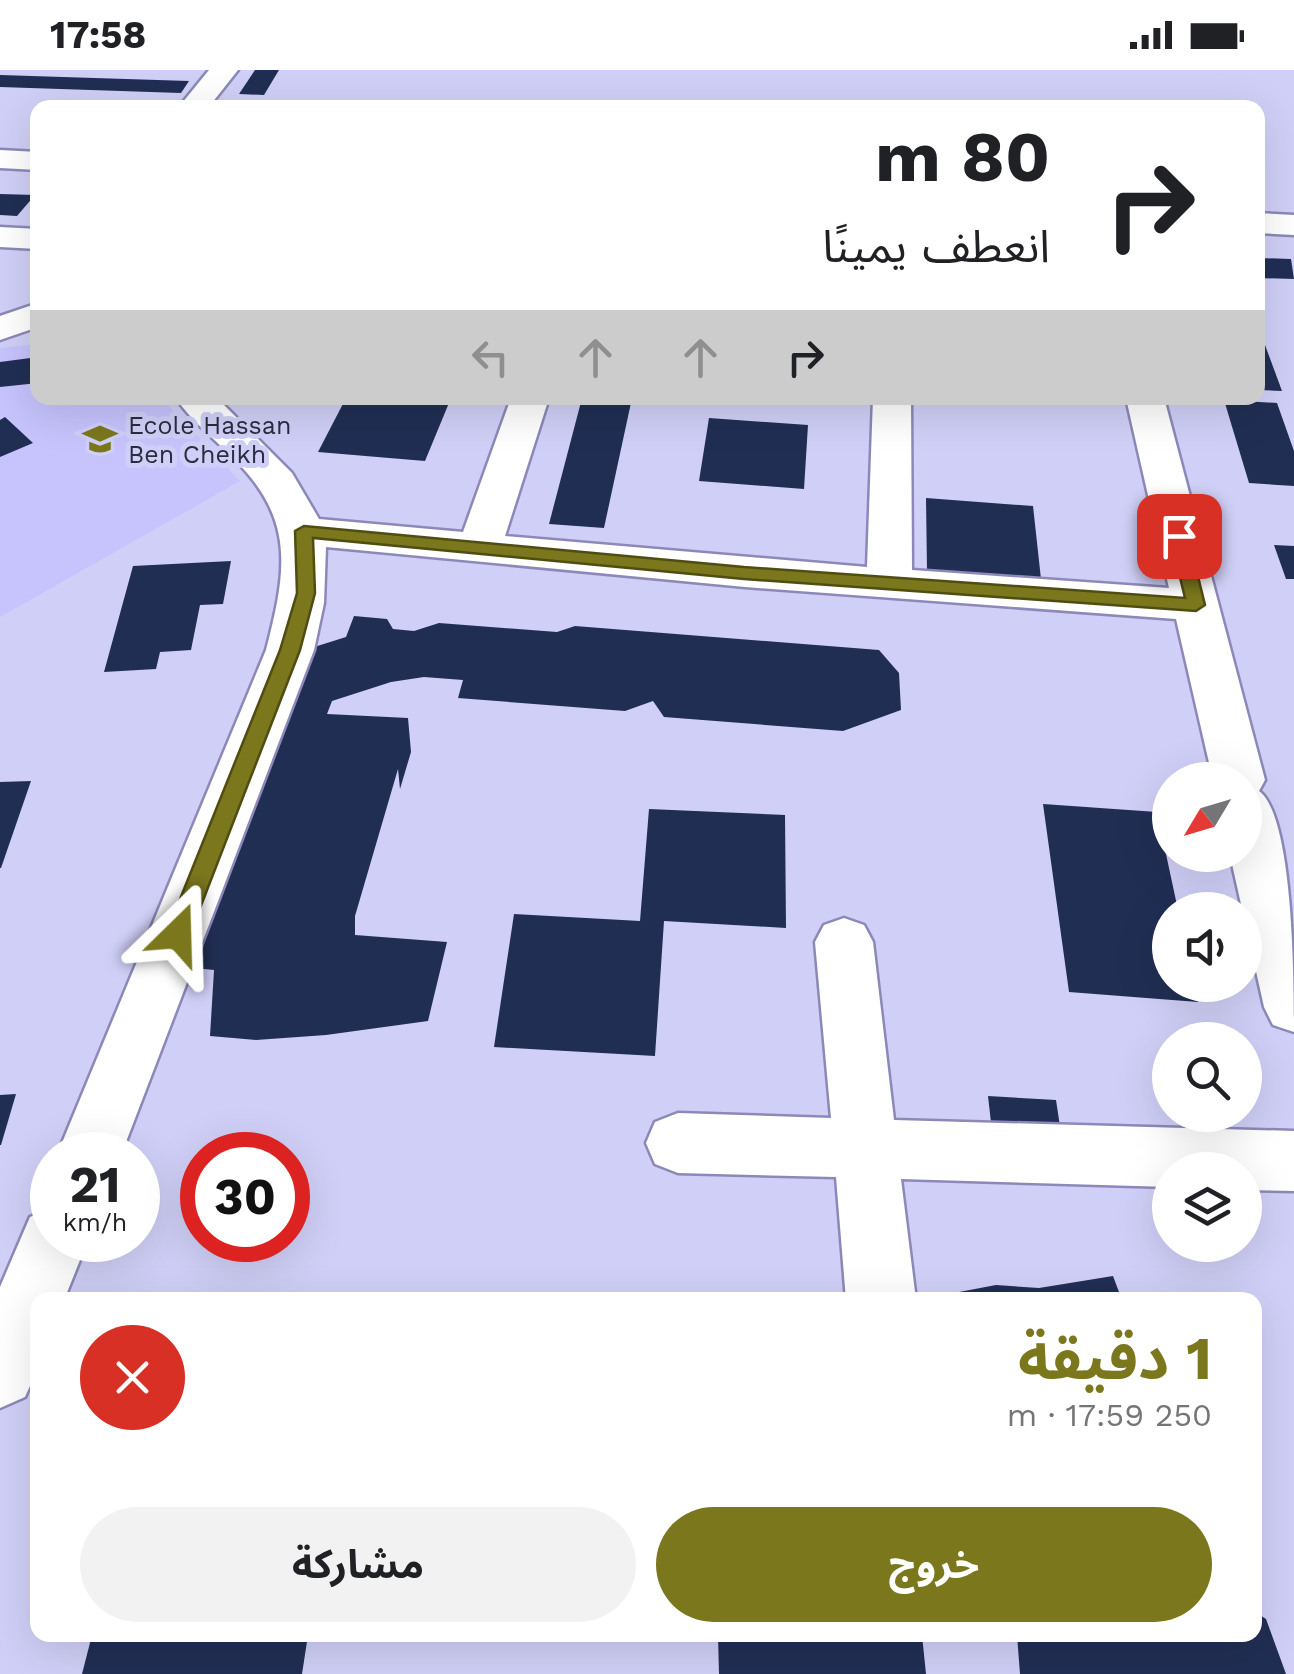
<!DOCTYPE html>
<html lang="ar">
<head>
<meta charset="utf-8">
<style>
  body { margin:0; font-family:"Work Sans","Noto Sans Arabic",sans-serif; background:#f2f2f2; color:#202124; direction:rtl; height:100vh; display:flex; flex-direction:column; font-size:38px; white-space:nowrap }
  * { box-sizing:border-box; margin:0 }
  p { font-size:32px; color:#757577 }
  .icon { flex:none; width:55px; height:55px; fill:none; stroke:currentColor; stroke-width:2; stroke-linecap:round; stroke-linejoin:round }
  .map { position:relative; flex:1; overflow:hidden; direction:ltr }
  .panel { position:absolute; left:30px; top:1222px; width:1232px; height:350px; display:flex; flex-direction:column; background:#fff; border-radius:20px; box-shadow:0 10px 40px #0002; direction:rtl }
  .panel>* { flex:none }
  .hud { position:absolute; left:30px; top:30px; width:1235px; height:305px; border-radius:20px; box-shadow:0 10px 40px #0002; direction:rtl; background:#fff; color:#202124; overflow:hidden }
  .needle { width:65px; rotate:232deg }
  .tools { position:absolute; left:1152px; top:692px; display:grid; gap:20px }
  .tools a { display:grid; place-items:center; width:110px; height:110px; border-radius:50%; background:#fff; box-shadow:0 10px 40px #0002; font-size:50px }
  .speed { position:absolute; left:30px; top:1062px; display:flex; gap:20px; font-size:50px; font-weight:700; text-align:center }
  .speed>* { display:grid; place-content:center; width:130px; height:130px; border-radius:50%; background:#fff; box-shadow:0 10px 40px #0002; line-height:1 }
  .speed small { font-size:25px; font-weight:400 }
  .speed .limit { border:15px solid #d22; background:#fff; color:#111 }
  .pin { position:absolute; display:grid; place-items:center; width:85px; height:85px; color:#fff; margin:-42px; border-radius:20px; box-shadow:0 5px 15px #0006 }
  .me { position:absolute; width:110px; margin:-55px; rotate:22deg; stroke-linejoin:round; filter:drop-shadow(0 0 8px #0008) }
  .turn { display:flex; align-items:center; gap:35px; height:210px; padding:0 50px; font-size:45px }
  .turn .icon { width:130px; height:130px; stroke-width:2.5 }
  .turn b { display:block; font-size:70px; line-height:85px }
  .lanes { display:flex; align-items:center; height:95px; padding:0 50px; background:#0003; justify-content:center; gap:50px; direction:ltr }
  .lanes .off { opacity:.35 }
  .round { display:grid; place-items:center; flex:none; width:105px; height:105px; border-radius:52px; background:#f2f2f2 }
  .overview { display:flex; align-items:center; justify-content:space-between; height:170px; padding:0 50px }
  h1 { font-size:60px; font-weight:700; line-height:75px; color:#7b771d }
  .action { display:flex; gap:20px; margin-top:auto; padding:20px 50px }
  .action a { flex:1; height:115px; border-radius:60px; background:#7b771d; color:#fff; font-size:40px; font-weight:700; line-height:115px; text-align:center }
  .action a+a { background:#f2f2f2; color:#202124 }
  .status { display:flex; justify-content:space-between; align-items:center; height:70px; padding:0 50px; background:#fff; direction:ltr }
  .status svg { height:28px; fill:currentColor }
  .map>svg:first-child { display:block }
  .built { fill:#c6c3fd }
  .building { fill:#212e54 }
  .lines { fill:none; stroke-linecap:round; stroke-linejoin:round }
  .minor-casing { stroke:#8c89b9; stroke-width:5 }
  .minor { fill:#fff; fill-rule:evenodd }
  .route { fill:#7b771d; stroke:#504d13; stroke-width:2.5 }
  .labels { text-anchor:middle; stroke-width:10; stroke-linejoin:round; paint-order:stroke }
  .far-poi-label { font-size:25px; fill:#2c2b3f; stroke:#d0cff7; text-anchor:start }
</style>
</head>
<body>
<div class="status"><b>17:58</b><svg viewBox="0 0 49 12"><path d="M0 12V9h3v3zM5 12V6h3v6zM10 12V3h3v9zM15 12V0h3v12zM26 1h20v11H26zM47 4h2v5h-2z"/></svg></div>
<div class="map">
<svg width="1294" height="1604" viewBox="0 0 1294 1604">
  <rect width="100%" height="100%" fill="#d0cff7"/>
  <!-- built -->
  <polygon class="built" points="37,274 38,328 161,328 240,411 0,547 0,278"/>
  <!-- building -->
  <g class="building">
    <polygon points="255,0 279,0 264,25 239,24"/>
    <polygon points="0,5 189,11 181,23 0,17"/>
    <polygon points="0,124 35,125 17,146 0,145"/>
    <polygon points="1258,188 1291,189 1294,209 1258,208"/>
    <polygon points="1258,256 1282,321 1258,320"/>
    <polygon points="38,287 38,313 0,317 0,292"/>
    <polygon points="346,328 451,328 425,391 318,382"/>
    <polygon points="582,328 632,328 604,458 549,454"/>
    <polygon points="1224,330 1277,333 1294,381 1294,416 1249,413"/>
    <polygon points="5,347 33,373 0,387 0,350"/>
    <polygon points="709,348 808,355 804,419 699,411"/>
    <polygon points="926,428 1033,436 1041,509 927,501"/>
    <polygon points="1274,475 1294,476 1294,509 1286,509"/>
    <polygon points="231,491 223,534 200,535 191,580 160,582 156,599 104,602 133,496"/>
    <polygon points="354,546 387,549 393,559 414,561 439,553 557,562 575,556 879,580 899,603 901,640 843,661 664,647 653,631 625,641 458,628 463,610 424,607 391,612 332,631 327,644 408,648 411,682 400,719 398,699 355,846 355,865 447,872 428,951 326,965 256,970 210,966 214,900 164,895 276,589 346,567"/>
    <polygon points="31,711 1,798 0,798 0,712"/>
    <polygon points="1043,734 1157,742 1178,840 1170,840 1170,915 1194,915 1198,932 1069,922"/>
    <polygon points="649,739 785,745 786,858 664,851 655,986 494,977 514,844 640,851"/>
    <polygon points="16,1024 1,1075 0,1075 0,1025"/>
    <polygon points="988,1026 1056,1030 1064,1083 994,1079"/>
    <polygon points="1113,1206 1122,1230 917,1230 996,1215 1039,1218"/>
    <polygon points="1255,1542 1266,1549 1286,1604 1020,1604 1017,1565 1255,1565"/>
    <polygon points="92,1565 308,1565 302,1604 82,1604"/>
    <polygon points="718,1565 922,1565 926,1604 719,1604"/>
  </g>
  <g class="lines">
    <!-- minor casing -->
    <g class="minor-casing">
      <g id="minor">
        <polygon points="209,0 238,0 208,38 178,38"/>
        <polygon points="0,80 38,82 38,100 0,98"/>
        <polygon points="1258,143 1294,145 1294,165 1258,163"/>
        <polygon points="0,157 38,159 38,179 0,177"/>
        <polygon points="38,233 38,257 0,270 0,246"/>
        <path d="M176,328H217L292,403L319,449L463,462L511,328H549L505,466L867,497L873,328H911L912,500L1169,518L1126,328H1164L1265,710L1259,721C1294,746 1294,915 1294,962L1273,955L1264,937L1230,785H1245V710H1213L1176,549L745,517L326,477L324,533L314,580L121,1085H57L266,580C286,502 296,450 234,389C215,369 191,351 176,328Z"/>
        <polygon points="844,848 864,855 873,872 894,1050 1294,1061 1294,1121 1245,1120 1245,1100 1170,1100 1170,1117 901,1109 916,1230 846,1230 836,1107 678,1103 655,1094 646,1073 655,1052 678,1043 831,1048 815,872 824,855"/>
        <polygon points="52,1138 52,1170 88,1170 64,1230 38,1230 38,1298 25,1327 0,1338 0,1217 30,1147"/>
      </g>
    </g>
    <!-- minor -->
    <use href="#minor" class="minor"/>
  </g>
  <!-- route -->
  <polygon class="route" points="304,456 744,497 1185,528 1170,466 1179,460 1188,466 1205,535 1196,541 744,509 313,468 315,523 300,580 190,864 178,873 166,864 280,580 297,523 295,461"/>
  <!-- icons -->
  <defs>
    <g id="school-bare" transform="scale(2.7)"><path d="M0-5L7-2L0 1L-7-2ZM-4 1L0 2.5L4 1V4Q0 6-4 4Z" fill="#7b771d" stroke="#d0cff7" stroke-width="2.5" paint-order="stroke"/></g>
  </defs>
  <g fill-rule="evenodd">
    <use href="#school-bare" x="100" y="369"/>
  </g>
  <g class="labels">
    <!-- far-poi labels -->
    <g class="far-poi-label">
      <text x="128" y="364">Ecole Hassan<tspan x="128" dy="29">Ben Cheikh</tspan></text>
    </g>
  </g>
</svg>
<div class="tools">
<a><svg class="needle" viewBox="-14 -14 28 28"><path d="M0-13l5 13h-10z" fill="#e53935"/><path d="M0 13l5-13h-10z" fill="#757577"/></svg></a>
<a><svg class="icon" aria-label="sound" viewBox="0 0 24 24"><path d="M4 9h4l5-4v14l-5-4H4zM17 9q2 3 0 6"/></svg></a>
<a><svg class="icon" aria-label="search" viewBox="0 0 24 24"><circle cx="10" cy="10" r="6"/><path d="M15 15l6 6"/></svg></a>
<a><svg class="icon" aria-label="layers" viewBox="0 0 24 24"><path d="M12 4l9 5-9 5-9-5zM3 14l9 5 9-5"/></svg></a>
</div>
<div class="speed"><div>21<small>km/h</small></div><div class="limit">30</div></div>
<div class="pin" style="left:1179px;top:466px;background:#d93025"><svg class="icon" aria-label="arrive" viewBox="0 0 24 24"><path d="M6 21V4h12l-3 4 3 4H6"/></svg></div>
<svg class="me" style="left:178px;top:864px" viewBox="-20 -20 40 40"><path d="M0-17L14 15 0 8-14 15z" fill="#7b771d" stroke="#fff" stroke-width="4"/></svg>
<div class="hud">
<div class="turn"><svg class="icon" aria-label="right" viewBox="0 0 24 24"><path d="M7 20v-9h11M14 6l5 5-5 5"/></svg><div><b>80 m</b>انعطف يمينًا</div></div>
<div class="lanes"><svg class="icon off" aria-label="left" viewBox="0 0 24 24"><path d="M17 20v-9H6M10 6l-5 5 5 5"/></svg><svg class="icon off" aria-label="ahead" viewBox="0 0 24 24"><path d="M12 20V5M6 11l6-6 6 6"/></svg><svg class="icon off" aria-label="ahead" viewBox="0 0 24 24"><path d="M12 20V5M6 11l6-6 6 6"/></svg><svg class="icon" aria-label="right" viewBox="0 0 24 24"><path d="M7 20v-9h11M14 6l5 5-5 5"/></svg></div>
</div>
<section class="panel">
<div class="overview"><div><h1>1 دقيقة</h1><p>250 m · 17:59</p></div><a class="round" style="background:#d93025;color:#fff"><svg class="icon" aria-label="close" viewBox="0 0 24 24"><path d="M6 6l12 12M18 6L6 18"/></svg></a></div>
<div class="action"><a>خروج</a><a>مشاركة</a></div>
</section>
</div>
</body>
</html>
